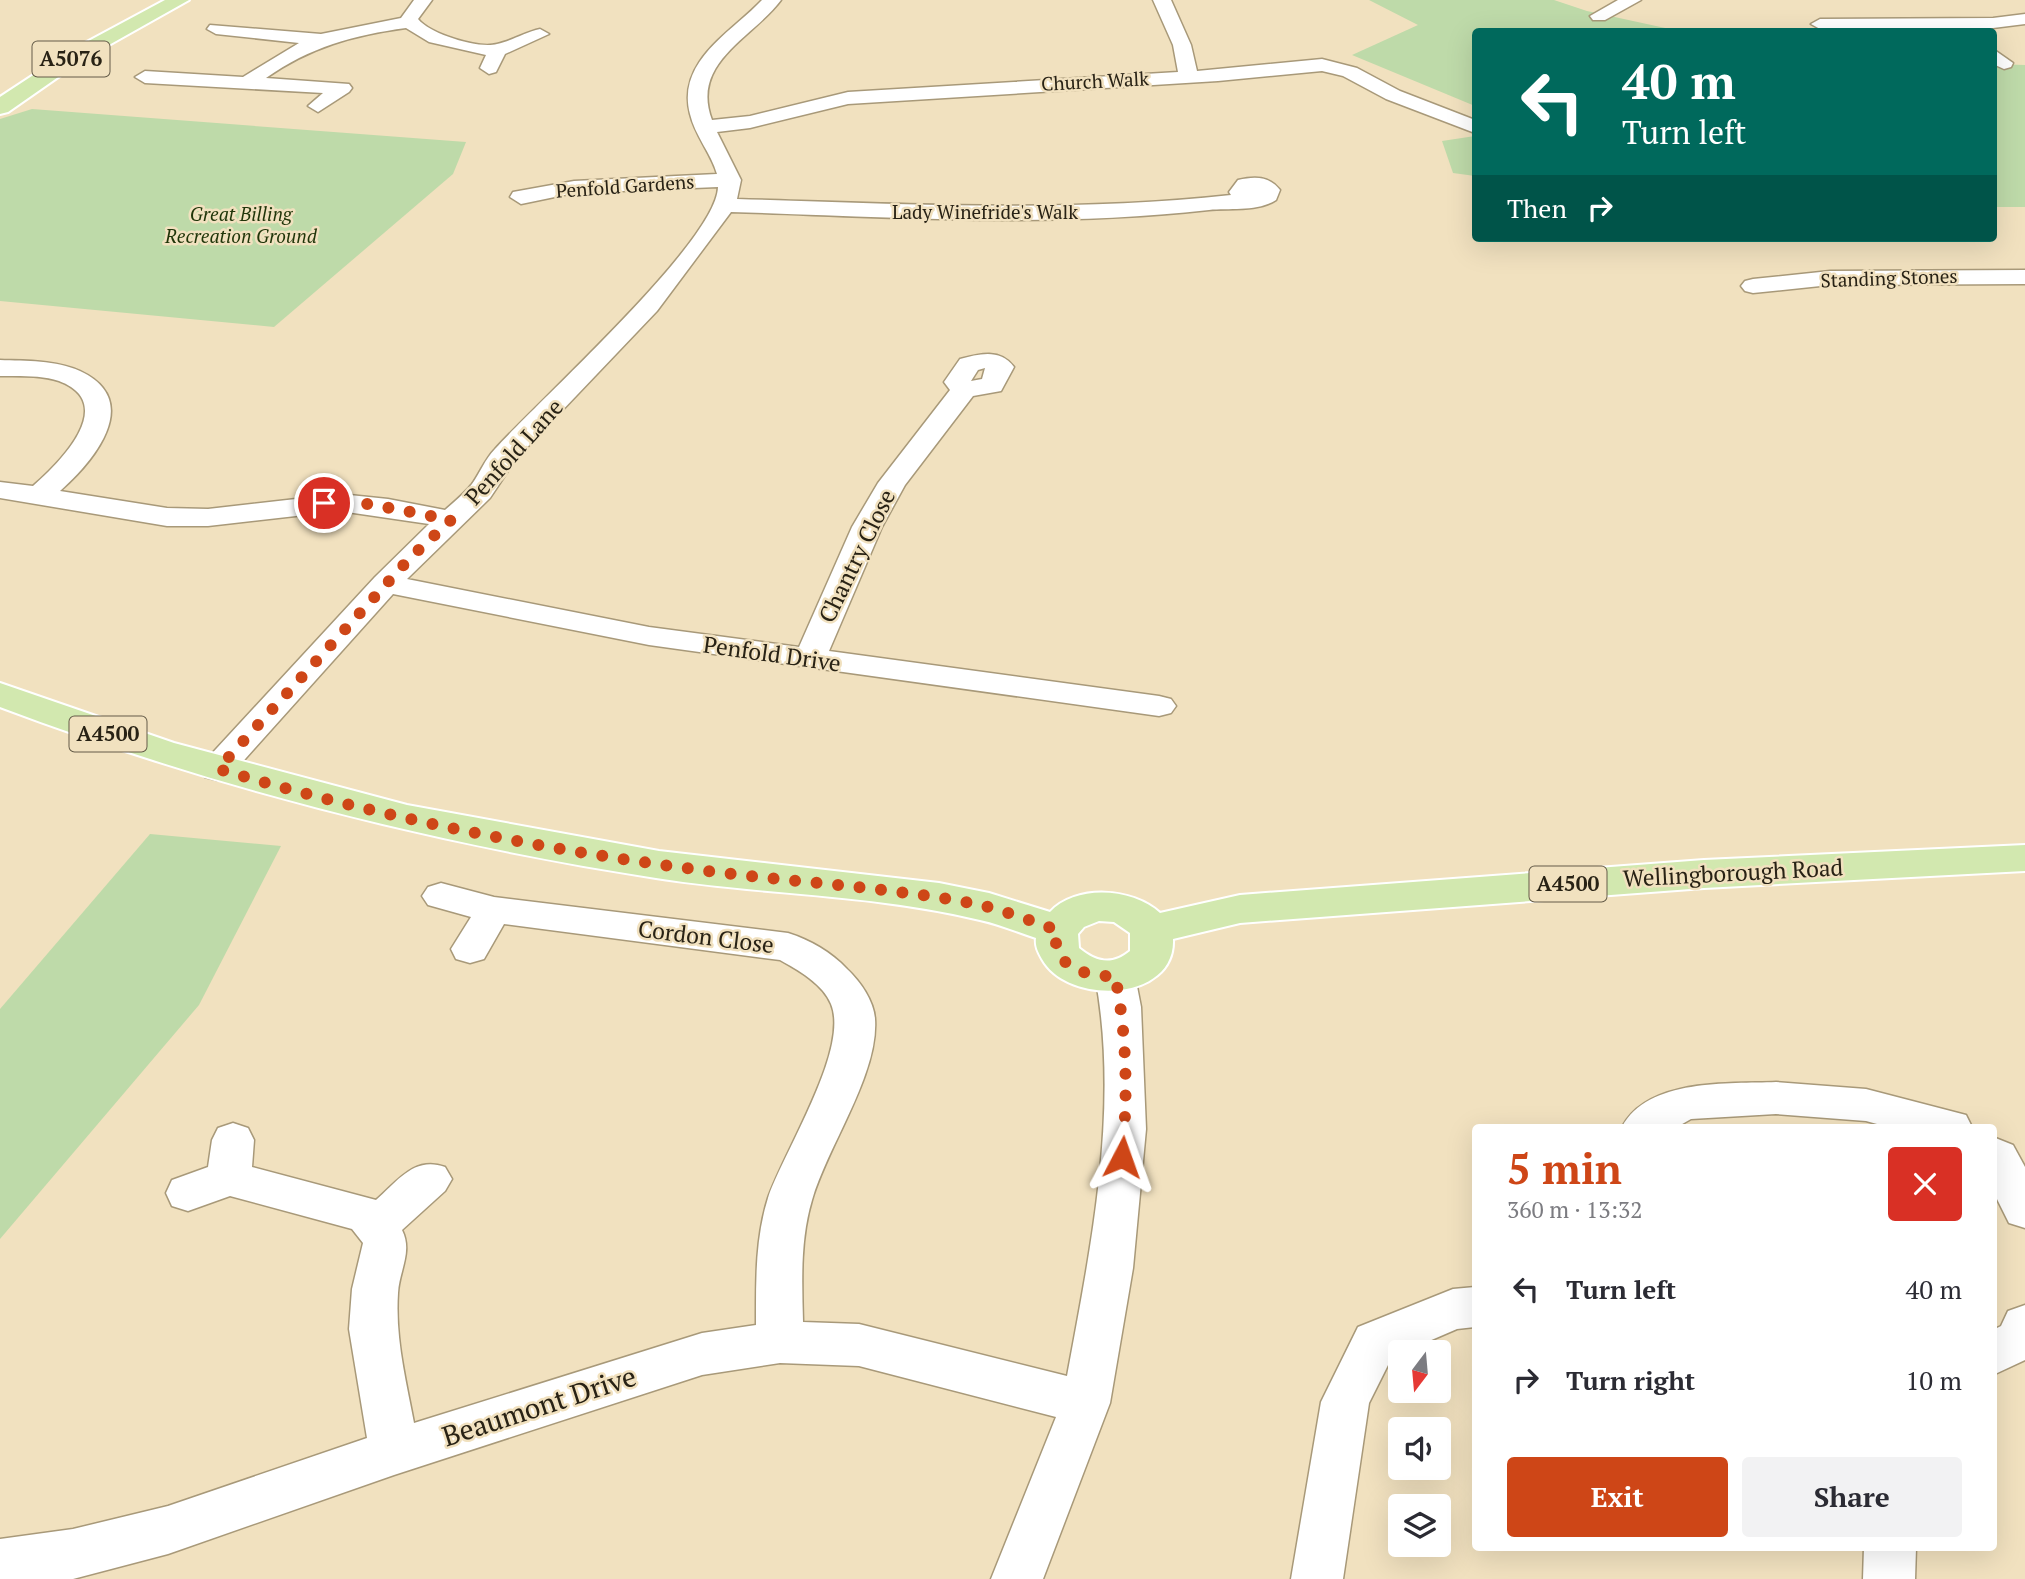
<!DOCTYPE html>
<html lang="en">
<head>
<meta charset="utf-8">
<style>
  body { margin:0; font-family:"PT Serif",serif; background:#f2f2f3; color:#2b2b33; height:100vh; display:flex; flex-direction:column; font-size:26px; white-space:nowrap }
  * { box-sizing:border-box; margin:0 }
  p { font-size:23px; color:#7c7c81 }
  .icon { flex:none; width:38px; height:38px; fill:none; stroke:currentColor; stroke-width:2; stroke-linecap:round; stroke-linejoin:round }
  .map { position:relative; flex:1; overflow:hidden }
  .sheet { position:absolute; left:1472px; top:1124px; width:525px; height:427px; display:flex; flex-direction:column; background:#fff; border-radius:7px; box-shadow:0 7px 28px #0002 }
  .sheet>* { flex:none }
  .guide { position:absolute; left:1472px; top:28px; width:525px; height:214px; border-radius:7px; box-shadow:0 7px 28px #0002; background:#00695c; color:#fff; overflow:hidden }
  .needle { width:46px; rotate:196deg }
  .tools { position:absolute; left:1388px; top:1340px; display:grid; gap:14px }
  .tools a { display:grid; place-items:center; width:63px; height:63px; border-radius:7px; background:#fff; box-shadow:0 7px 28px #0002; font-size:35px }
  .pin { position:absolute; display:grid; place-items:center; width:60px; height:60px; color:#fff; margin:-30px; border:4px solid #fff; border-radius:50%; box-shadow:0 2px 7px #0007 }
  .me { position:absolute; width:77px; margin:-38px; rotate:4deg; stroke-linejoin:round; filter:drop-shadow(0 0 5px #0008) }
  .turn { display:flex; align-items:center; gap:24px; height:147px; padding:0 35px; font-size:32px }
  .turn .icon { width:91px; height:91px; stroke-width:2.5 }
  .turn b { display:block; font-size:49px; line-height:60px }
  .then { display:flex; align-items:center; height:66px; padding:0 35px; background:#0003; gap:14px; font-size:26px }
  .round { display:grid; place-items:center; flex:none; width:74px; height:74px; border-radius:7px; background:#f2f2f3 }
  .summary { display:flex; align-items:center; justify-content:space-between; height:119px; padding:0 35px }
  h1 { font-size:42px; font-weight:700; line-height:52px; color:#ce4617 }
  .button { display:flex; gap:14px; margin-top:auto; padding:14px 35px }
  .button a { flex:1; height:80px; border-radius:7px; background:#ce4617; color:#fff; font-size:28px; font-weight:700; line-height:80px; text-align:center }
  .button a+a { background:#f2f2f3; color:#2b2b33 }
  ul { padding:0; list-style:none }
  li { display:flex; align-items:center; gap:21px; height:91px; padding:0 35px }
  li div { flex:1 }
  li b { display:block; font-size:26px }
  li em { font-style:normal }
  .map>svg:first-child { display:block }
  .green { fill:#bedaa9 }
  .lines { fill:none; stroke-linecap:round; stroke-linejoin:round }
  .street-casing { stroke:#a89979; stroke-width:3 }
  .primary-casing { stroke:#fff; stroke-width:4 }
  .street { fill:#fff; fill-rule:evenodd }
  .primary { fill:#d2e8af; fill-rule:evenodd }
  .route { stroke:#ce4617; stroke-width:12; stroke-dasharray:0 21.6 }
  .labels { text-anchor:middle; stroke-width:5; stroke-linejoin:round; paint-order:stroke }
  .far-street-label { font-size:19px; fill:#282215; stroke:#f1e1bf }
  .far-park-label { font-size:19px; font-style:italic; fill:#1f3509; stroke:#f1e1bf }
  .shield { fill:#f1e1bf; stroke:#645b48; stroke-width:2 }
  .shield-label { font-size:21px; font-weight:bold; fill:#282215 }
  .street-label { font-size:23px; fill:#282215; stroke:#f1e1bf }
  .near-street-label { font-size:28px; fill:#282215; stroke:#f1e1bf }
</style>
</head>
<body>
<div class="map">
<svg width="2025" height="1579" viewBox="0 0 2025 1579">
  <rect width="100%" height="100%" fill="#f1e1bf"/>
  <!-- green -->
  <g class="green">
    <polygon points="1369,0 1554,0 1587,11 1679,31 1475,32 1475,106 1352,55 1418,25"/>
    <polygon points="1993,64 2025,65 2025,207 1993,207"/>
    <polygon points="32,109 466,142 453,174 274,327 0,301 0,119"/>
    <polygon points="1475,136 1475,176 1453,173 1442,141"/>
    <polygon points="150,834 281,846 199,1005 0,1239 0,1009"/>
  </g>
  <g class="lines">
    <!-- street casing -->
    <g class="street-casing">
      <g id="street">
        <path d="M414,0H432L418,19C430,34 478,49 497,44C512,41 525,32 540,29L549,34L505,54L496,72L489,74L480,68L486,55L429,42L406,28C354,35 310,47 266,78L349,84L352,88L349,92L318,112L308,106L323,93L145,83L135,77L145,71L243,77L299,43L216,34L207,29L210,25L321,34L401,18Z"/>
        <path d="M762,0H781C753,38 690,62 712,120L750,116L848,92L1178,72L1173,45L1153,0H1171L1191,45L1197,71L1322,59L1357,68L1400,91L1475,120V133L1386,99L1343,76L1322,71L1218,81L848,104L750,128L717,132L741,180L737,199C902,204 1066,213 1231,195L1229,192L1238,180C1255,176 1269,176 1280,190L1276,200C1258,212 1230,208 1209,210C1050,228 890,217 731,212L657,311L516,459L490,498L407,579L649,627L799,647L852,527L878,483L950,390L944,382L960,359C979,354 1000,348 1014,367L1001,391L973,396L905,485L882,527L829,651L1159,696L1171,699L1176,706L1171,713L1159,716L649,645L393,594L229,777L217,780L205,777L200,769L205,761L375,577L429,524L340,511L208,526H167L0,498V482L33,486C58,464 120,404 59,381C41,375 19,376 0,376V360C26,361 56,360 80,371C144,401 94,461 60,491L167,508L208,509L340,494L388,499L445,510C454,502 464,494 472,484C480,473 485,459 495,449C537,402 717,241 718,187L574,193L521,204L510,197L513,192L574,181L717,174C711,153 695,136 690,114C676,61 732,32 762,0ZM985,368L982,379L971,381L978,370Z"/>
        <polygon points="1618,0 1641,0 1605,20 1593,20 1590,16"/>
        <polygon points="2025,14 2025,24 1993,28 1820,29 1811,24 1820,19 1993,18"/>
        <polygon points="1993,49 2013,63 2011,67 2004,69 1993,64"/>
        <polygon points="2025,270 2025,284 1830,285 1753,293 1745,291 1741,286 1745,281 1753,279 1830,271"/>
        <path d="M441,883L494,897L788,933C810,940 831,952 847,969C860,981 874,1001 875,1019C879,1074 827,1147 812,1200C800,1240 802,1282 803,1322L859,1324L1067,1376C1091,1246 1120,1108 1095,976L1101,966L1115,962L1129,966L1135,976L1141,1007L1146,1129L1133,1268L1110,1403L1043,1579H991L1056,1417L859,1366L780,1363L702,1375L394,1475L168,1554L73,1579H0V1539L73,1529L168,1506L367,1438L349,1329L352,1289L363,1243L352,1229L230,1196L188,1211L172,1206L166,1193L172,1180L208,1167L212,1140L218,1128L233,1123L248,1128L254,1140L252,1167L376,1200C398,1181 414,1156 445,1167L452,1179L445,1191L402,1230C413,1252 399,1271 398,1293C395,1338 406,1380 414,1423L702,1333L756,1325C756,1283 755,1239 768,1198C783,1153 850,1049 831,1004C823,984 798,970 780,960L504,924L484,959L470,963L456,959L451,949L471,917L428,905L422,896L428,887Z"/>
        <path d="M1776,1082L1866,1089L1966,1115L1972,1127H1888L1866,1121L1776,1114L1691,1119L1677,1127H1622C1648,1078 1729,1084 1776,1082Z"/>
        <polygon points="1993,1137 2013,1145 2025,1167 2025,1228 2009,1223 1993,1191"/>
        <polygon points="1475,1287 1475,1327 1457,1329 1392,1357 1369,1403 1343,1579 1291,1579 1321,1402 1358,1327 1453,1289"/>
        <polygon points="2025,1305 2025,1360 1993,1375 1993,1330 2001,1326 2008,1311"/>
        <polygon points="1864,1547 1916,1547 1915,1579 1863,1579"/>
      </g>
    </g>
    <!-- primary casing -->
    <g class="primary-casing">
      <g id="primary">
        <polygon points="165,0 189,0 84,59 8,112 0,114 0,97 70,51"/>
        <path d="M0,683L174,743L407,805L659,851L939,883L989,893L1050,912C1076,884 1133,888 1160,913L1240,895L1704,860L2025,845V871L1704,888L1240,923L1173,939C1176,1002 1068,1006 1042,959C1038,952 1035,946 1036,938C1017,932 999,924 980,920C874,894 764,895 656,878C432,843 213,787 0,707ZM1099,921L1114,922L1130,933V951C1112,966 1096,962 1079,948L1078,934L1084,927Z"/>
      </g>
    </g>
    <!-- street -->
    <use href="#street" class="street"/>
    <!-- primary -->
    <use href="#primary" class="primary"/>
  </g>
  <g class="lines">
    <!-- route -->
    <path class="route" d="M324,503L370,504L451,520L410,558L218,769C373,815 532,848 693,869C787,882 882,886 976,904C1003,910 1031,921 1057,930C1049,966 1085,977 1115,976C1127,1033 1128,1099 1122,1157"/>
  </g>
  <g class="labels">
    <!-- far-street labels -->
    <g class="far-street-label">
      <text transform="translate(1095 81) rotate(-3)" y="7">Church Walk</text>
      <text transform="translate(625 186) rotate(-4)" y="7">Penfold Gardens</text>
      <text x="985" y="219">Lady Winefride's Walk</text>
      <text transform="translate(1889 278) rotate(-2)" y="7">Standing Stones</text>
    </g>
    <!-- far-park labels -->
    <g class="far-park-label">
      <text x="241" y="221">Great Billing<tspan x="241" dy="22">Recreation Ground</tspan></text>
    </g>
    <!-- shield labels -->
    <g class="shield">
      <rect x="32.5" y="41.5" width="77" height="35" rx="5"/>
      <rect x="69.5" y="716.5" width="77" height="35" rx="5"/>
      <rect x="1529.5" y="866.5" width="77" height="35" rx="5"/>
    </g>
    <g class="shield-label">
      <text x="71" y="66">A5076</text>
      <text x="108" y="741">A4500</text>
      <text x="1568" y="891">A4500</text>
    </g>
    <!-- street labels -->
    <g class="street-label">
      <text transform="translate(514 452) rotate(-48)" y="8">Penfold Lane</text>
      <text transform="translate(857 556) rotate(-64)" y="8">Chantry Close</text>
      <text transform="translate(772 654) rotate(8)" y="8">Penfold Drive</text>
      <text transform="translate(1733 873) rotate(-3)" y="8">Wellingborough Road</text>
      <text transform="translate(706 937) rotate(7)" y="8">Cordon Close</text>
    </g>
    <!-- near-street labels -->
    <g class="near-street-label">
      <text transform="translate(539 1406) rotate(-18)" y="10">Beaumont Drive</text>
    </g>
  </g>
</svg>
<div class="tools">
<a><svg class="needle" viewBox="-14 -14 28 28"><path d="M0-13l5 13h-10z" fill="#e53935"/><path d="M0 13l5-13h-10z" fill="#7c7c81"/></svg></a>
<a><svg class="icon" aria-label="sound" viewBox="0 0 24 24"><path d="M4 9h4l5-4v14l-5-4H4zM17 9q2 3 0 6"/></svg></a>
<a><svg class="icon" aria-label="layers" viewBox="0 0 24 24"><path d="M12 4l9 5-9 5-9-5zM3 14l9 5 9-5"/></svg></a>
</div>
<div class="pin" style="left:324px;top:503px;background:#d93025"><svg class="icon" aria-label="arrive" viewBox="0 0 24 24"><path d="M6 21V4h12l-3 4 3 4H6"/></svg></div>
<svg class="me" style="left:1122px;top:1157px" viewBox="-20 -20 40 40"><path d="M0-17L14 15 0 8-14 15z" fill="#ce4617" stroke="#fff" stroke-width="4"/></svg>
<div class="guide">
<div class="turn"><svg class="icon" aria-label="left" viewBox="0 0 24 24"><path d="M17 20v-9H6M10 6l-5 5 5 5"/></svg><div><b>40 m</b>Turn left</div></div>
<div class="then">Then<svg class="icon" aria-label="right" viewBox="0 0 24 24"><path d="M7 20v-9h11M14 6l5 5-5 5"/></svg></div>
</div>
<section class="sheet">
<div class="summary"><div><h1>5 min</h1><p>360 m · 13:32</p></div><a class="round" style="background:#d93025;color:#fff"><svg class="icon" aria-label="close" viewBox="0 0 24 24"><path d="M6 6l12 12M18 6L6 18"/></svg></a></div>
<ul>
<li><svg class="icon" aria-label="left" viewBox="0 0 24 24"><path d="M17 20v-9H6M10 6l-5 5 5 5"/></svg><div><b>Turn left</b></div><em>40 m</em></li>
<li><svg class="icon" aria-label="right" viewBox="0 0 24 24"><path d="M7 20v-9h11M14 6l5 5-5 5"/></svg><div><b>Turn right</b></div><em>10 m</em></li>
</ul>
<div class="button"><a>Exit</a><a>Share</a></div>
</section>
</div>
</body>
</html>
